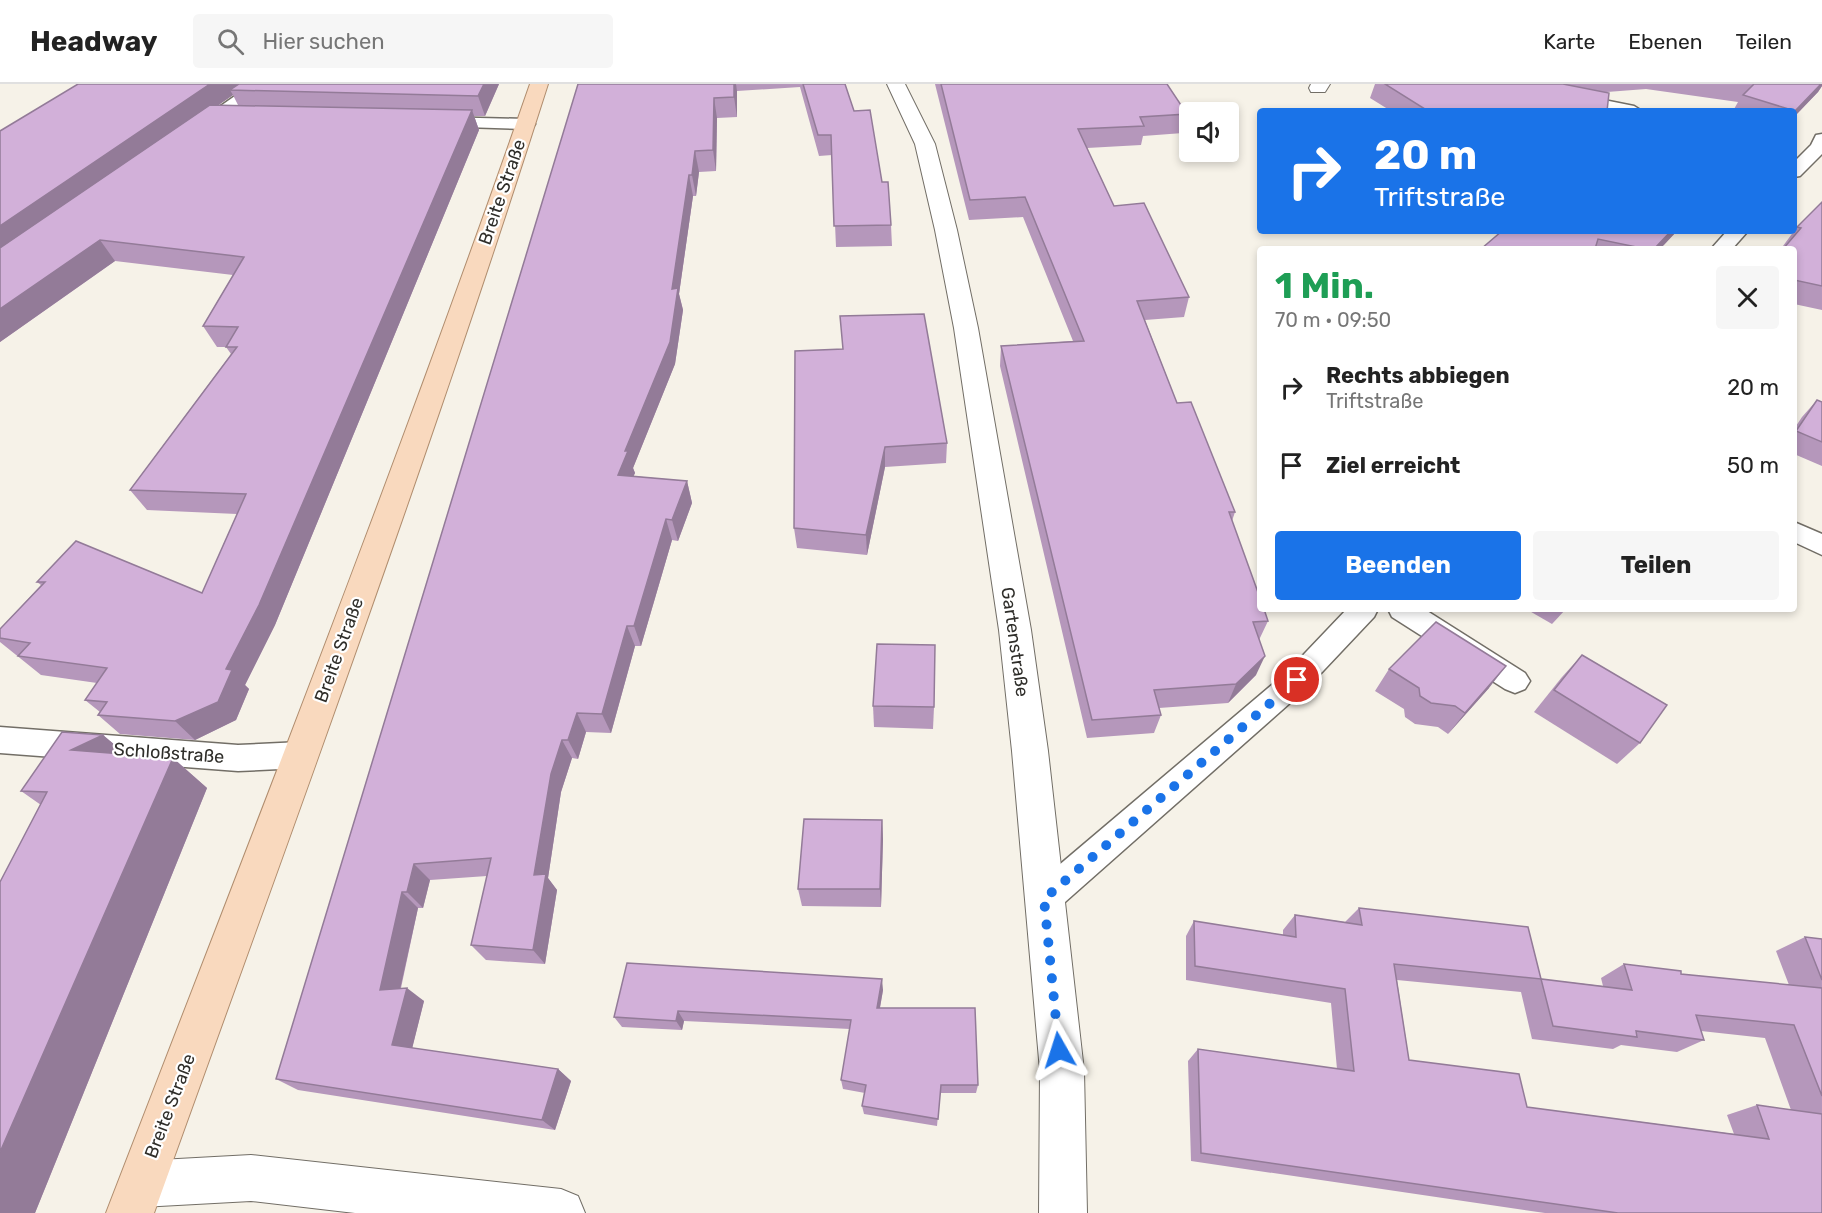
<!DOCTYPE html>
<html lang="de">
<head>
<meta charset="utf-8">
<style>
  body { margin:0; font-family:Rubik,sans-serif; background:#f6f6f6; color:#222; height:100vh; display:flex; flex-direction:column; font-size:22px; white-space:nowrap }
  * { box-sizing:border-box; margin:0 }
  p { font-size:20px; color:#767676 }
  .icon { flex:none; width:33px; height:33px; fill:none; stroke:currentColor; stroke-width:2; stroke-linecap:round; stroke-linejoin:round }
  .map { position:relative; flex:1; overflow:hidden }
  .side { position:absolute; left:1257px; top:162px; width:540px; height:366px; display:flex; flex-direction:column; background:#fff; border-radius:6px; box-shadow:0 3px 9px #0003 }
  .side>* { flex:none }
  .hud { position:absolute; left:1257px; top:24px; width:540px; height:126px; border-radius:6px; box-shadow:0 3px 9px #0003; background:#1a73e8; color:#fff; overflow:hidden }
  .fabs { position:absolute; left:1179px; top:18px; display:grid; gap:12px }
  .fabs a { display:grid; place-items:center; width:60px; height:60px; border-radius:6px; background:#fff; box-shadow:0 3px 9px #0003; font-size:30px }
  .pin { position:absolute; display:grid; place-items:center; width:51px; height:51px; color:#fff; margin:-26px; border:3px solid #fff; border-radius:50%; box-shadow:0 2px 6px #0007 }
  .me { position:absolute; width:66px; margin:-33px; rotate:354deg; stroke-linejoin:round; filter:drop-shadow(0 0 4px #0008) }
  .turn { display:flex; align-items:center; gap:21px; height:126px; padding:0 18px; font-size:27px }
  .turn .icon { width:78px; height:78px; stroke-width:2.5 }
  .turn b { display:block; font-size:42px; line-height:51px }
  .round { display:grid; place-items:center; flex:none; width:63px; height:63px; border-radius:6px; background:#f6f6f6 }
  .head { display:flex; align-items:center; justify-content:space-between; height:102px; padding:0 18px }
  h1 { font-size:36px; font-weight:700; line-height:45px; color:#1e9e55 }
  .button { display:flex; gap:12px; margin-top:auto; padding:12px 18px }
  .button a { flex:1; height:69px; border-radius:6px; background:#1a73e8; color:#fff; font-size:24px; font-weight:700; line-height:69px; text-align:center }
  .button a+a { background:#f6f6f6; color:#222 }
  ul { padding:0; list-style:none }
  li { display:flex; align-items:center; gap:18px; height:78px; padding:0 18px }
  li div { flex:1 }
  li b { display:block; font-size:22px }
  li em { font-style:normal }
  header { display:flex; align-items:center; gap:36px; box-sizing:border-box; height:84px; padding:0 30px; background:#fff; border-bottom:2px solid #e0e0e0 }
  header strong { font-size:28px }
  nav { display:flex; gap:33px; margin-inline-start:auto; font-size:21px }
  .search { width:420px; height:54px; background:#f6f6f6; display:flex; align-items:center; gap:15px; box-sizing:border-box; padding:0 21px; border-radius:6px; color:#767676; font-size:22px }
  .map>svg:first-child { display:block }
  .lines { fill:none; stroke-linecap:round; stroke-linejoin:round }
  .lane-casing { stroke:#726e66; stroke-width:3 }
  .street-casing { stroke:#726e66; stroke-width:2 }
  .primary-casing { stroke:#b08d6e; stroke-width:2 }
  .lane { fill:#fff; fill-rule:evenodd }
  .street { fill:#fff; fill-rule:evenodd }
  .primary { fill:#f9d9be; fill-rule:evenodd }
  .wall { fill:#b597bb; fill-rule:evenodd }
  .shaded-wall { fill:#937b98 }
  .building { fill:#d2b0d9; stroke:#937b98; stroke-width:1.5 }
  .route { stroke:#1a73e8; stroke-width:10; stroke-dasharray:0 18 }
  .labels { text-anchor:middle; stroke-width:4.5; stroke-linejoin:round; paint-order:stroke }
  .street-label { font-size:18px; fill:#2f2e2a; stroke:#fff }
</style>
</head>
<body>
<header>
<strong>Headway</strong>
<div class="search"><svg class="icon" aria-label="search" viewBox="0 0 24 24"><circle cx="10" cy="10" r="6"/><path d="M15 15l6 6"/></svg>Hier suchen</div>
<nav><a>Karte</a><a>Ebenen</a><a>Teilen</a></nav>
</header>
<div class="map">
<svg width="1822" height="1129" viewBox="0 0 1822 1129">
  <rect width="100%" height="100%" fill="#f6f2e8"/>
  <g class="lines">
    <!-- lane casing -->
    <g class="lane-casing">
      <g id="lane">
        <polygon points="252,0 271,0 207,48 195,48 192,44 195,40"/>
        <polygon points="1569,9 1634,22 1642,27 1609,27 1563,18 1561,14"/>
        <polygon points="439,33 526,35 532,36 535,40 532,44 526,45 433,42 430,38 433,34"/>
        <polygon points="1822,50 1822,70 1800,92 1794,93 1794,78 1811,61 1816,51"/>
        <polygon points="1727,147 1748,147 1732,165 1711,165"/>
        <polygon points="1794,438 1822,450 1822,471 1794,458"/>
        <polygon points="1347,525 1378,525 1374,533 1307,604 1056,826 1044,831 1032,826 1027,815 1032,804 1287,588"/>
        <polygon points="1388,525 1424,525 1525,589 1530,597 1525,605 1515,609 1505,605 1392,533"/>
        <polygon points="0,643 238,661 301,658 312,662 316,671 312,680 301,684 238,687 0,669"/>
      </g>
    </g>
    <!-- street casing -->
    <g class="street-casing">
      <g id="street">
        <polygon points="887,0 905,0 935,60 957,146 978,244 1031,546 1048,667 1084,987 1087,1129 1039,1129 1040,987 1012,667 999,546 954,244 935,146 915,60"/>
        <polygon points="1311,0 1330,0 1325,8 1311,8 1309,4"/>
        <polygon points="251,1071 561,1105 578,1112 585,1129 355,1129 251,1117 141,1123 125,1116 118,1100 125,1084 141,1077"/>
      </g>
    </g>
    <!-- primary casing -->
    <g class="primary-casing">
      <path id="primary" d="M530,0H548C427,380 289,754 154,1129H106C251,754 398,380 530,0Z"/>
    </g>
    <!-- lane -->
    <use href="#lane" class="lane"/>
    <!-- street -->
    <use href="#street" class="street"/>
    <!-- primary -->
    <use href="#primary" class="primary"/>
  </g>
  <!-- wall -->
  <g class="wall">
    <path d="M78,0H499L485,32H474L479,46L275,541L245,601L249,605L236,636L195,656L120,650L98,631L100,628L85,616L97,599L41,591L0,558V545L41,501L37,498L76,457L202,509L237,430L147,426L130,406L231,270L226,263H217L203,242L233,191L115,177L0,258V47ZM233,11L238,21H218Z"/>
    <polygon points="578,0 845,0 854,27 882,98 891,141 892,162 836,163 832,71 819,72 800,3 737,7 737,33 717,34 716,87 699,88 696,112 693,112 679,210 683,226 675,280 633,384 635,389 633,392 687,397 692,419 678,457 672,456 641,562 635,562 611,649 586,648 578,675 572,674 561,708 548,794 557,806 545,880 486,876 471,861 487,792 430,796 423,824 418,824 401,904 424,917 412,964 558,985 571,997 555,1046 298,1006 276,995"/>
    <polygon points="935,0 1167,0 1187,30 1183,49 1143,52 1141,61 1087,64 1114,122 1189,213 1184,233 1145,236 1177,319 1235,428 1232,437 1268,537 1259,556 1256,591 1228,619 1159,624 1161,631 1154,649 1087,654 1000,282 1001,262 1073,257 1023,133 969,136"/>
    <polygon points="1375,0 1822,0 1822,2 1818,8 1794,33 1794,27 1733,27 1738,18 1646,5 1607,8 1607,27 1391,27 1370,14"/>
    <polygon points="1822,118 1822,226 1794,220 1794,165 1783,162 1797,143"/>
    <polygon points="1502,147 1677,147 1660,165 1481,165"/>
    <polygon points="795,267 947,359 946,379 885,383 867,471 797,464 794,444"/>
    <polygon points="1817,316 1822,318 1822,382 1794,370 1794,345 1802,333"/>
    <polygon points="1526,525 1566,525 1552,540"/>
    <polygon points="1582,571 1640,659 1617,680 1534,628 1562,593"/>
    <polygon points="1389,585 1489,604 1448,650 1438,643 1415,640 1405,633 1404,625 1375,607"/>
    <polygon points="873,622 934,623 933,645 874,643"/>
    <polygon points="103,651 125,670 173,674 207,704 35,1129 0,1129 41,721 21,707"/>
    <polygon points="882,736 883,755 881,823 802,822 798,805"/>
    <path d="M1359,824L1541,895L1603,902L1601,894L1624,880L1681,890L1789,901L1776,867L1805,853L1822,855V1129H1545L1191,1077L1188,977L1198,965L1337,985L1331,919L1186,896V852L1194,837L1283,851V846L1295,831L1345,838ZM1397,896L1521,908L1532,955L1613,965L1621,961L1677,968L1704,956L1701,947L1765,954L1791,1026L1757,1021L1727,1031L1734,1050L1527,1023L1409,976Z"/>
    <polygon points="883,906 880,924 978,1001 976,1009 940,1009 937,1042 864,1030 862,1022 865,1009 843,1005 841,996 850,945 684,937 682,946 622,943 614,933"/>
  </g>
  <!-- shaded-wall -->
  <g class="shaded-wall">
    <polygon points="210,0 248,0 230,6 233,11 0,173 0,142"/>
    <polygon points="484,0 499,0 485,32 478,12"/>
    <polygon points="734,0 736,0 737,7 737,33 734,13"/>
    <polygon points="1821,0 1822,0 1822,2 1818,8 1794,33 1795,27"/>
    <polygon points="714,14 717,34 716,87 713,66"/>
    <polygon points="472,26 479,46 275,541 245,601 249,605 236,636 195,656 175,637 226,585"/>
    <polygon points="695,67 699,88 696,112 692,91"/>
    <polygon points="689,91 693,112 679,210 683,226 675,280 633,384 635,389 625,412 618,391 672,205"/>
    <polygon points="1671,147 1677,147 1660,165 1654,165"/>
    <polygon points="100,156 115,177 0,258 0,225"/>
    <polygon points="885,363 885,383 867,471 866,451"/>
    <polygon points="687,397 692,419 678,457 672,436"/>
    <polygon points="666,435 672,456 641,562 634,542"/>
    <polygon points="627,542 635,562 611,649 602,630"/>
    <polygon points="1265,572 1256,591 1228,619 1236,600"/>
    <polygon points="1506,582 1489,604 1448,650 1465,629"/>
    <polygon points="577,629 586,648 578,675 568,656"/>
    <polygon points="103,651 140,682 71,666"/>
    <polygon points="562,656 572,674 561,708 548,794 557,806 545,880 533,866 534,791 551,690"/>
    <polygon points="173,674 207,704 35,1129 0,1129 0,1068"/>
    <polygon points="882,736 883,755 881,823 880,805"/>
    <polygon points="414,780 430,796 423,824 407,808"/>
    <polygon points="402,808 418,824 397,919 380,906"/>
    <polygon points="882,895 883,906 878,934 877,924"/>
    <polygon points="407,904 424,917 410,973 392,961"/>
    <polygon points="678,927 684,937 682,946 676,937"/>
    <polygon points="558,985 571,997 555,1046 542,1036"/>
  </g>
  <!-- building -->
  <g class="building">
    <polygon points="78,0 210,0 0,142 0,47"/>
    <polygon points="239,0 484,0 478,12 230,6"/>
    <polygon points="578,0 734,0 734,13 714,14 713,66 695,67 692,91 689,91 672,205 678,204 670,258 625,367 628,367 618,391 687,397 672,436 666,435 634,542 627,542 602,630 577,629 568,656 562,656 551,690 534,791 546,790 533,866 471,861 491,774 414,780 407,808 402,808 380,906 407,904 392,961 558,985 542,1036 276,995"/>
    <polygon points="803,0 845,0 854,27 870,26 882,98 888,98 891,141 834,142 831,51 818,51"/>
    <polygon points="941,0 1167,0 1187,30 1140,33 1144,42 1078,45 1114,122 1144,119 1189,213 1137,217 1177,319 1191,318 1235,428 1229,428 1260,514 1260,525 1264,525 1268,537 1253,538 1265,572 1236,600 1154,606 1161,631 1092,636 1001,262 1084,257 1025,113 970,116"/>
    <polygon points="1385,0 1563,0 1609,9 1607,27 1428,27"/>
    <polygon points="1753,0 1821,0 1795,27 1743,11 1754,0"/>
    <polygon points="210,21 472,26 259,521 226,585 232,586 218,618 175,637 98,631 107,618 85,616 107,584 18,572 30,559 0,554 0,545 45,498 37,498 76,457 202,509 246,410 130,406 237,263 226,263 238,243 203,242 244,173 100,156 0,225 0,164"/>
    <polygon points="1822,118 1822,202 1794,196 1794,165 1783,165 1801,144 1797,143"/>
    <polygon points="1502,147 1671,147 1654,165 1646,165 1598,155 1595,165 1481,165"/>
    <polygon points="924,230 947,359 885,363 866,451 794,444 795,267 843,265 840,232"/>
    <polygon points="1817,316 1822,318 1822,358 1796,347"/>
    <polygon points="1436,538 1506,582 1465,629 1455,622 1431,619 1420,612 1419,604 1389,585"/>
    <polygon points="877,560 935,561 934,623 873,622"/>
    <polygon points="1582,571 1667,621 1640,659 1554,606"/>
    <polygon points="62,648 103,651 71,666 173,674 0,1068 0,798 47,708 21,707"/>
    <polygon points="804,735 882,736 880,805 798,805"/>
    <polygon points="1359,824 1528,843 1541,895 1394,880 1409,976 1519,990 1527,1023 1769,1055 1757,1021 1822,1030 1822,1129 1618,1129 1201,1069 1198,965 1354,987 1345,905 1195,882 1194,837 1296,853 1295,831 1362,841"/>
    <polygon points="1805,853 1822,855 1822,896"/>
    <polygon points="627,879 882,895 877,924 975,924 978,1001 941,1001 938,1035 862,1022 866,1001 841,996 851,936 678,927 676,937 614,933"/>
    <polygon points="1624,880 1681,887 1681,890 1822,904 1822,1012 1794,941 1696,931 1704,956 1636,947 1637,953 1553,942 1541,895 1632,906"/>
  </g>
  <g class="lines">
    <!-- route -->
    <polyline class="route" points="1059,966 1044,815 1297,596"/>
  </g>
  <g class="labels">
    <!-- street labels -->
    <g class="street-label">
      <text transform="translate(502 108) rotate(-71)" y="6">Breite Straße</text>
      <text transform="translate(1015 558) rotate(82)" y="6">Gartenstraße</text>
      <text transform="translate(339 566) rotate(-70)" y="6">Breite Straße</text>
      <text transform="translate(169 669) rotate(4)" y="6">Schloßstraße</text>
      <text transform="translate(170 1022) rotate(-69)" y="6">Breite Straße</text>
    </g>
  </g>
</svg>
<div class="fabs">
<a><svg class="icon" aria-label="sound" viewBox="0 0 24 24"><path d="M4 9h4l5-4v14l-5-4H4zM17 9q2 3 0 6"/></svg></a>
</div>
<div class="pin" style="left:1297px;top:596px;background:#d93025"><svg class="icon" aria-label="arrive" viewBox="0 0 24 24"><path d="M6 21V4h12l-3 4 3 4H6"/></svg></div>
<svg class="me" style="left:1059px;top:966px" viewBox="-20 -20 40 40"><path d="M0-17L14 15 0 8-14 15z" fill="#1a73e8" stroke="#fff" stroke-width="4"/></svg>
<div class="hud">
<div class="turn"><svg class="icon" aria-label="right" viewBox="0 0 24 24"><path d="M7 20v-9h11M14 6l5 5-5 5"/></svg><div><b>20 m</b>Triftstraße</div></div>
</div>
<section class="side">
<div class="head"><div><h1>1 Min.</h1><p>70 m · 09:50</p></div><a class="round"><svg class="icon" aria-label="close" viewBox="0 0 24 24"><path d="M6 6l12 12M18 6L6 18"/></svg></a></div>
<ul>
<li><svg class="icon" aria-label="right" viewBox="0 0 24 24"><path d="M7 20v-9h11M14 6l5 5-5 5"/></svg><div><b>Rechts abbiegen</b><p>Triftstraße</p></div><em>20 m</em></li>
<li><svg class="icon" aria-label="arrive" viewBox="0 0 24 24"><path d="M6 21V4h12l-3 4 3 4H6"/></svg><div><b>Ziel erreicht</b></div><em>50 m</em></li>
</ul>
<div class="button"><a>Beenden</a><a>Teilen</a></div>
</section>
</div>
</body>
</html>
